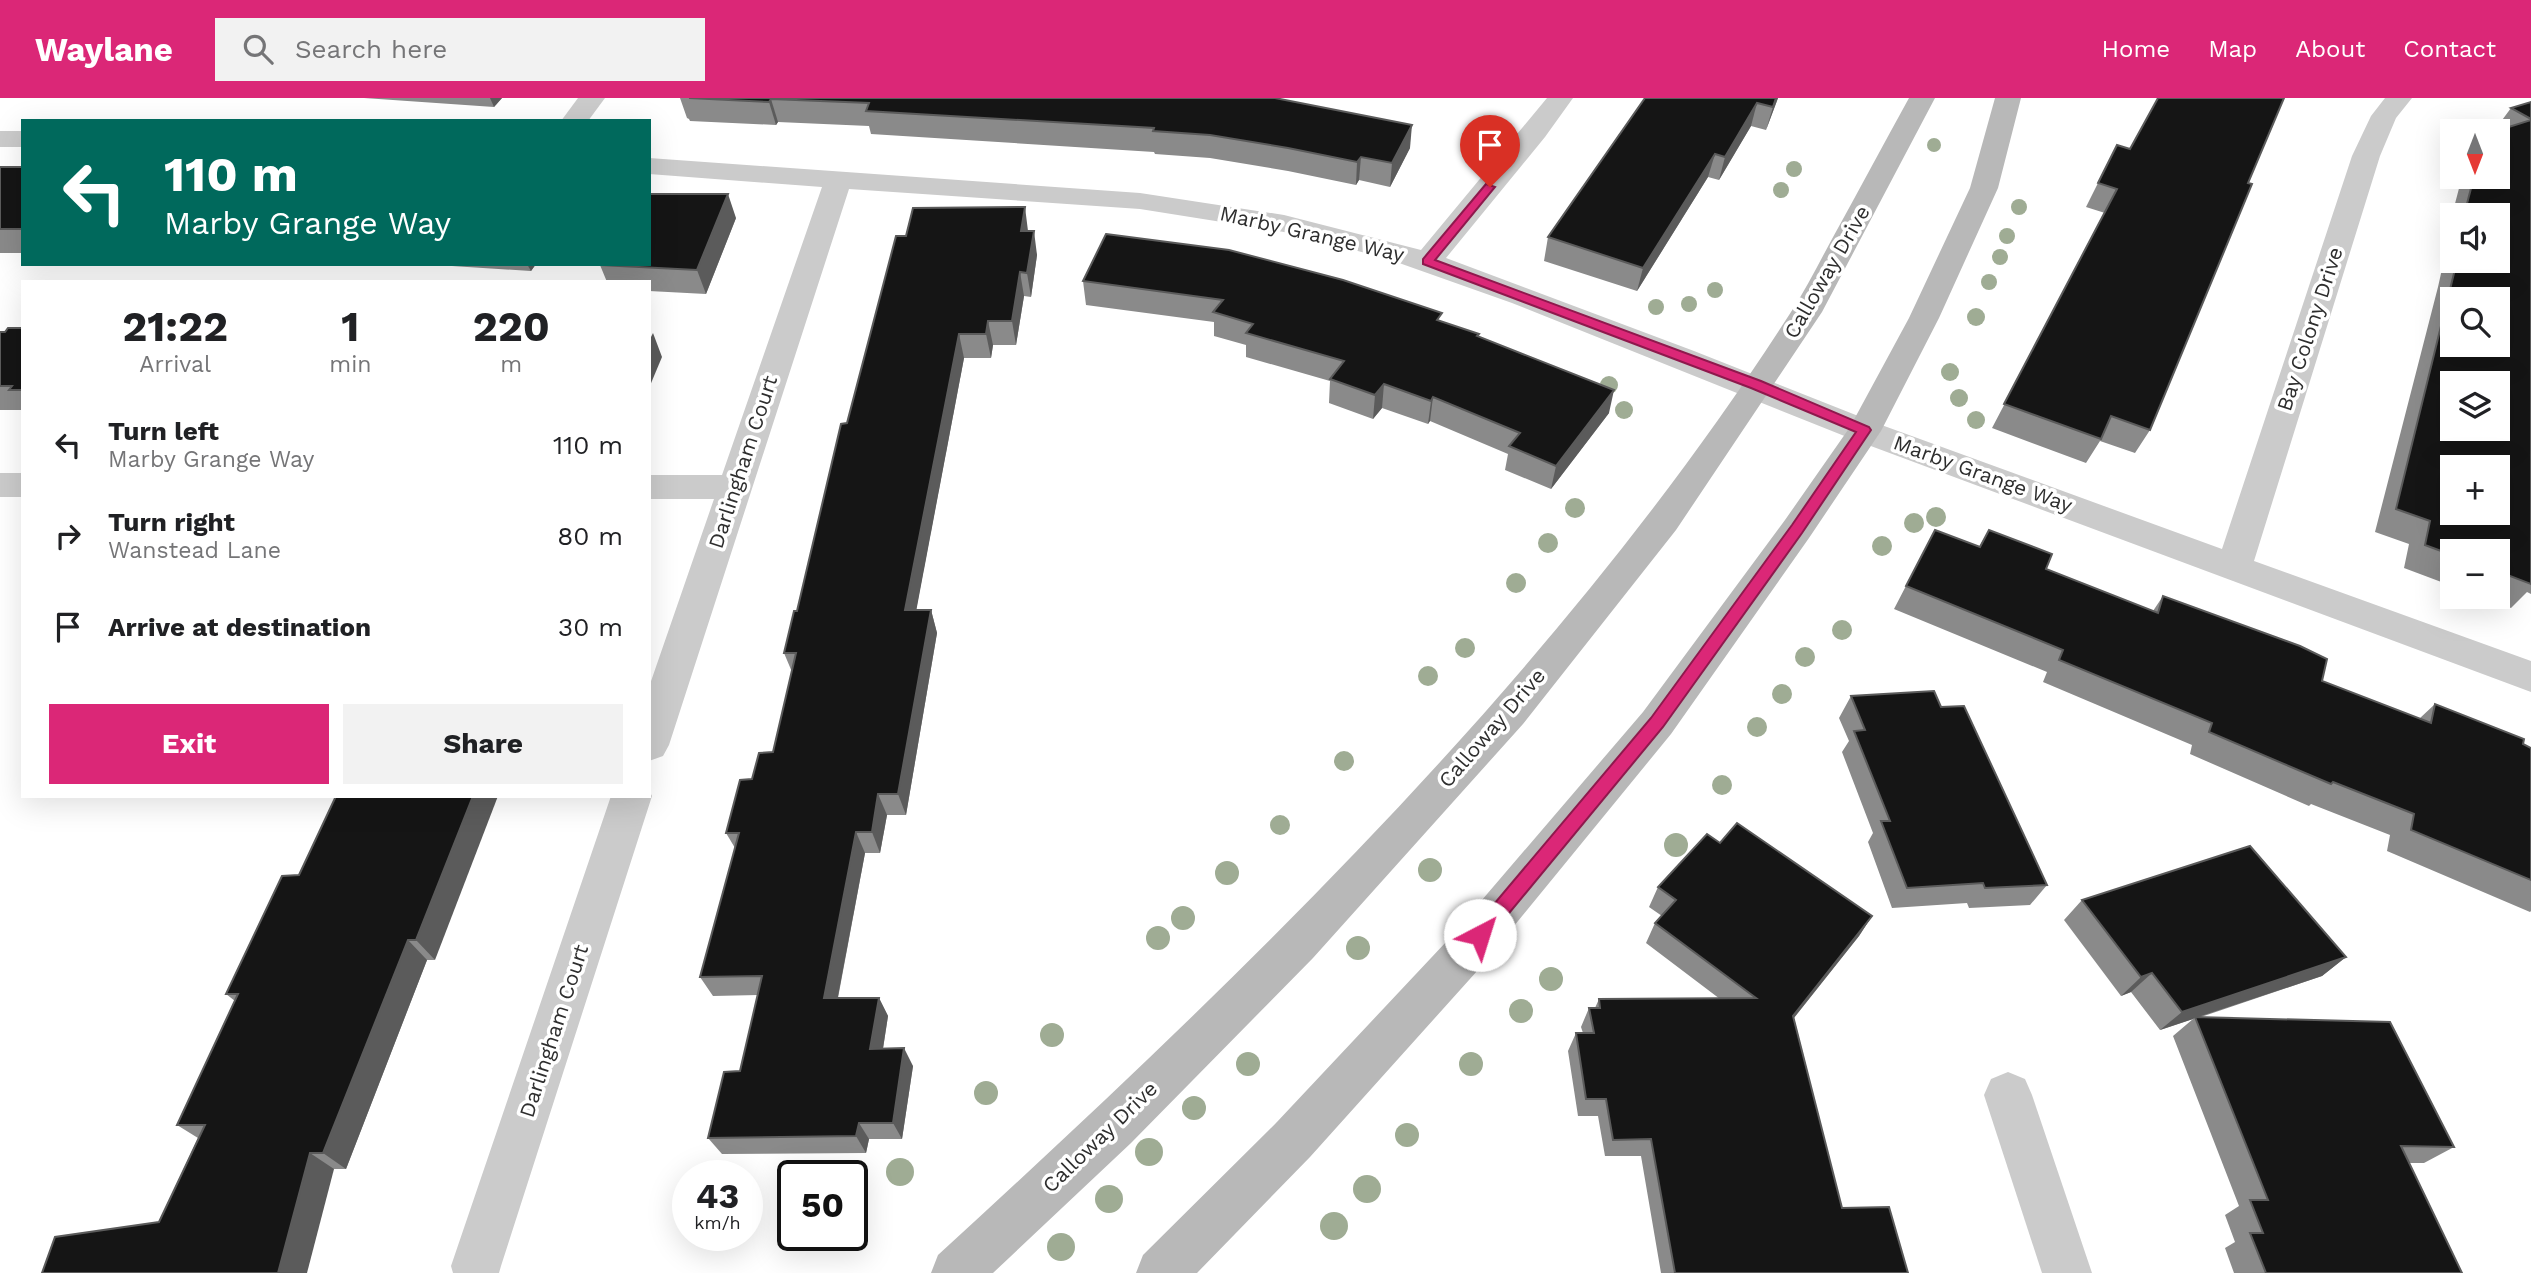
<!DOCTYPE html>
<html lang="en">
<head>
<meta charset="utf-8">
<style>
  body { margin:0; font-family:"Work Sans",sans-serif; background:#f2f2f2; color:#202124; height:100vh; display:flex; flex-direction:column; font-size:26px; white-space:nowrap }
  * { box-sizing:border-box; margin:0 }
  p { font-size:23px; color:#757577 }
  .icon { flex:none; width:38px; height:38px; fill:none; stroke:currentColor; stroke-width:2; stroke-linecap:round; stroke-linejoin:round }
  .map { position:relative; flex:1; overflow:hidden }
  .panel { position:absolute; left:21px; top:182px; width:630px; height:518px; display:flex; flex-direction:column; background:#fff; border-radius:0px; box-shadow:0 7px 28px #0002 }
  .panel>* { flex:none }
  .top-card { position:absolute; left:21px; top:21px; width:630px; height:147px; border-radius:0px; box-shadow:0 7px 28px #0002; background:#00695c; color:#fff; overflow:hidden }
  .needle { width:46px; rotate:180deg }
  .controls { position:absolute; left:2440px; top:21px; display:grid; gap:14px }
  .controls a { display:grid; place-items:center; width:70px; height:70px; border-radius:0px; background:#fff; box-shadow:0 7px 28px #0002; font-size:35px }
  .speed { position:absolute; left:672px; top:1062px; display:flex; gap:14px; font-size:35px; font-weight:700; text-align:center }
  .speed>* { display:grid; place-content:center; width:91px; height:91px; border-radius:50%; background:#fff; box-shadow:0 7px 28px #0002; line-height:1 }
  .speed small { font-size:18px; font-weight:400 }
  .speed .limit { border:4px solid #111; border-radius:10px; background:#fff; color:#111 }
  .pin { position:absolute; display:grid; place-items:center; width:60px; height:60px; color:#fff; margin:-72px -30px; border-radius:50% 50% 50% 0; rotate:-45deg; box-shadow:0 0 7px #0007 }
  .pin .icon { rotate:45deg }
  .me { position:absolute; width:77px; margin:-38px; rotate:40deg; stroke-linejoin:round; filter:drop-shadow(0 0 5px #0008) }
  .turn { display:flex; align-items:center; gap:24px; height:147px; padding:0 28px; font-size:32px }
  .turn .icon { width:91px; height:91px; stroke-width:2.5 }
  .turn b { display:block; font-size:49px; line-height:60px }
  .eta { display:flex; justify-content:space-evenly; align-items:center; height:119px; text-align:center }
  .eta b { font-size:42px; font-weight:700; line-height:49px }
  .action { display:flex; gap:14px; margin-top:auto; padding:14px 28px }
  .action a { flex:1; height:80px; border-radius:0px; background:#db2777; color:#fff; font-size:28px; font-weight:700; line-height:80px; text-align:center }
  .action a+a { background:#f2f2f2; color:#202124 }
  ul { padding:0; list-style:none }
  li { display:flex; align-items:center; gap:21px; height:91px; padding:0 28px }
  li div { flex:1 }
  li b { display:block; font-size:26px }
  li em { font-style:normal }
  header { display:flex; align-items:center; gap:42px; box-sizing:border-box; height:98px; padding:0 35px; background:#db2777; color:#fff }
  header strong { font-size:33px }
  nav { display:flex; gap:38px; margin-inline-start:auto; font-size:24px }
  .search { width:490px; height:63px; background:#f2f2f2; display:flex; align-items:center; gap:18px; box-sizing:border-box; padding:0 24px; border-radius:0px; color:#757577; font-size:26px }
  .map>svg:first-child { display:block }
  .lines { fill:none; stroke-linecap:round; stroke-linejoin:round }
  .minor { fill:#cbcbcb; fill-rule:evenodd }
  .secondary { fill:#b8b8b8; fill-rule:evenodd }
  .tree { fill:#9fac94 }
  .wall { fill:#8a8a8a }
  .shaded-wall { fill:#5b5b5b }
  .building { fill:#151515; stroke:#5b5b5b; stroke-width:2; fill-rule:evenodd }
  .route { fill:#db2777; stroke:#8e194d; stroke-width:2 }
  .labels { text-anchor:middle; stroke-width:7; stroke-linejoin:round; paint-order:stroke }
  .street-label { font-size:21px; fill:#2e2e2e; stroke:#fff }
</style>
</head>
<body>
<header>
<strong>Waylane</strong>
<div class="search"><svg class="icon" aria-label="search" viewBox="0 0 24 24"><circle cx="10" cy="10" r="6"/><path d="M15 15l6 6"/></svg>Search here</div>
<nav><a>Home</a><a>Map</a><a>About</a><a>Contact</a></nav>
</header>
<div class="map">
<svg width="2531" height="1175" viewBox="0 0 2531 1175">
  <rect width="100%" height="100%" fill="#fff"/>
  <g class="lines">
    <!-- minor -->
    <g class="minor">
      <polygon points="578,0 605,0 588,23 561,23"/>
      <polygon points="1547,0 1573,0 1545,39 1446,160 1694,253 1876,325 2222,451 2352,58 2371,18 2385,0 2412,0 2396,20 2380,58 2254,463 2531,563 2531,594 1852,341 1512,205 1385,160 1284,134 1140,111 849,91 669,647 663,658 649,663 649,589 714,401 649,401 649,377 722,377 822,89 649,76 649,60 1140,95 1284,117 1421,152"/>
      <rect x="0" y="33" width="23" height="16"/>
      <rect x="0" y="375" width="23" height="24"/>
      <polygon points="649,692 652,698 501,1168 499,1175 453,1175 451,1168 611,698 649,698"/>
      <polygon points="2008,974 2025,981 2032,997 2092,1175 2042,1175 1984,997 1991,981"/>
    </g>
    <!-- secondary -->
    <g class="secondary">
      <path d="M1909,0H1935L1822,214L1676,432L1523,626L1313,860L1131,1045L993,1175H931L938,1157C1250,871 1561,572 1791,214C1806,191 1819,165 1832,141C1858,94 1883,47 1909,0Z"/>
      <polygon points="1995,0 2021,0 1998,90 1939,220 1881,333 1809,440 1671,636 1478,872 1310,1059 1197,1175 1136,1175 1143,1157 1276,1025 1446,844 1643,614 1785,422 1850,329 1909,220 1970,90"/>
    </g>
  </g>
  <!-- trees -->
  <g class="tree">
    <circle cx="1934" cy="47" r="7"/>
    <circle cx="1794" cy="71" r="8"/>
    <circle cx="1781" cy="92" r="8"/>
    <circle cx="2019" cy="109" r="8"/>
    <circle cx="2007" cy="138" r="8"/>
    <circle cx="2000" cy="159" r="8"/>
    <circle cx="1989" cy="184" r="8"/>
    <circle cx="1715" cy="192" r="8"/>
    <circle cx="1689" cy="206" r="8"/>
    <circle cx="1656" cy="209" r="8"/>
    <circle cx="1976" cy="219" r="9"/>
    <circle cx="1950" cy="274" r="9"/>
    <circle cx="1609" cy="287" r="9"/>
    <circle cx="1959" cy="300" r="9"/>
    <circle cx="1624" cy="312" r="9"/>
    <circle cx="1976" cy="322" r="9"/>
    <circle cx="1575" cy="410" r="10"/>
    <circle cx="1936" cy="419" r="10"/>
    <circle cx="1914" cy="425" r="10"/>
    <circle cx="1548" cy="445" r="10"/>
    <circle cx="1882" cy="448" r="10"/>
    <circle cx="1516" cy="485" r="10"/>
    <circle cx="1842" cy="532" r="10"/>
    <circle cx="1465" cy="550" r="10"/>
    <circle cx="1805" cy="559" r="10"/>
    <circle cx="1428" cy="578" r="10"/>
    <circle cx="1782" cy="596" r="10"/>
    <circle cx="1757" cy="629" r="10"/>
    <circle cx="1344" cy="663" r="10"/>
    <circle cx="1722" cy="687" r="10"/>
    <circle cx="1280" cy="727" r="10"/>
    <circle cx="1676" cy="747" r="12"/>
    <circle cx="1430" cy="772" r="12"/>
    <circle cx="1227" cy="775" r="12"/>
    <circle cx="1183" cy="820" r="12"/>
    <circle cx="1158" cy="840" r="12"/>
    <circle cx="1358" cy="850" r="12"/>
    <circle cx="1551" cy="881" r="12"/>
    <circle cx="1521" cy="913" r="12"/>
    <circle cx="1052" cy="937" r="12"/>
    <circle cx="1248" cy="966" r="12"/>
    <circle cx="1471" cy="966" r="12"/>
    <circle cx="986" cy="995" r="12"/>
    <circle cx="1194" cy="1010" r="12"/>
    <circle cx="1407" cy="1037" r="12"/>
    <circle cx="1149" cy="1054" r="14"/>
    <circle cx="900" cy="1074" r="14"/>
    <circle cx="1367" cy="1091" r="14"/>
    <circle cx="1109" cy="1101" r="14"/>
    <circle cx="1334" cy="1128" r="14"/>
    <circle cx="1061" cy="1149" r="14"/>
  </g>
  <!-- wall -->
  <g class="wall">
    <polygon points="364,0 502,0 494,9"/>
    <polygon points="680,0 1275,0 1410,50 1390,89 1359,82 1356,87 1288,73 1210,60 1155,56 1154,54 871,36 869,28 778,24 776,27 690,23 689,21 687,20"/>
    <polygon points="1645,0 1778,0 1766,32 1751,28 1719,82 1708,79 1637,193 1544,163 1548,139"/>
    <polygon points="2531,4 2531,496 2527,494 2511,510 2480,499 2497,499 2497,453 2452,453 2452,488 2404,470 2409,446 2375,434 2438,189 2444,162 2442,161 2452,120 2452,163 2497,163 2497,117 2452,117 2462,79 2497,79 2497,33 2494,33 2511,10"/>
    <polygon points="2117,47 2248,85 2150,332 2135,355 2100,343 2086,365 1992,330 2105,115 2086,109"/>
    <rect x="0" y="69" width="23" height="86"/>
    <polygon points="736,120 706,196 649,193 649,184 607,184 600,167"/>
    <polygon points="1028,133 1037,157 1031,199 1024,198 1016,247 993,247 991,260 964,260 916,512 931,512 937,535 906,717 887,717 880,755 865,755 838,900 879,900 888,918 883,951 913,968 902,1041 869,1041 866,1055 722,1056 708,1040 740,973 758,897 713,898 700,879 735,750 726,735 752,681 773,654 792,574 784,555 797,513 847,325"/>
    <polygon points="421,166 536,166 531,173"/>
    <polygon points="1083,183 1441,223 1479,236 1478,238 1609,315 1551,391 1505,372 1508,356 1430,323 1428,326 1382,310 1373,321 1329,305 1330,283 1246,259 1246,247 1214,238 1214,224 1086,207"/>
    <polygon points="23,230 23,312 0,312 0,234"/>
    <polygon points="1935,432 1979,449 1989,432 2046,471 2153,513 2163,498 2322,583 2419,621 2435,606 2531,650 2531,813 2530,814 2387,753 2390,737 2311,706 2309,708 2190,656 2192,647 2043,584 2047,574 1894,511"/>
    <polygon points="1851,598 1941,609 2047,787 2030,807 1969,810 1967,805 1892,810 1868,744 1873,735 1842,654 1849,643 1839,620"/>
    <polygon points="336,698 435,862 427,862 346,1071 334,1071 159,1124 198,1040 177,1027 235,903 226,896 299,777"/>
    <polygon points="1720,745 1872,818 1859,838 1794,920 1842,1110 1908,1175 1661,1175 1641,1058 1605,1058 1598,1018 1578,1018 1568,953 1576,935 1583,935 1581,929 1589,910 1595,910 1599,901 1720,901 1646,845 1655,825 1662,818 1649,809 1658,789"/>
    <polygon points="2082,802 2346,859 2322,878 2198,920 2454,1049 2424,1065 2409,1065 2462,1175 2234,1175 2225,1150 2235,1144 2225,1117 2239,1108 2173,938 2193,921 2160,932 2131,894 2121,898 2064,822"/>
  </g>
  <!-- shaded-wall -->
  <g class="shaded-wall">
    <polygon points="490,0 502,0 494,9"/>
    <polygon points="1776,0 1778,0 1766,32 1773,9"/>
    <polygon points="771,1 778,24 776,27 769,4"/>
    <polygon points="1757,5 1751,28 1719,82 1725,59"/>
    <polygon points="1412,27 1410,50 1390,89 1392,65"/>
    <polygon points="1715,56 1708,79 1637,193 1643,170"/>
    <polygon points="1361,59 1359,82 1356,87 1357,64"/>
    <polygon points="728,96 736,120 706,196 697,172"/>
    <polygon points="1025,109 1028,133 1021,133"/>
    <polygon points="1034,133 1037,157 1031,199 1027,175"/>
    <polygon points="527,166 536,166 531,173"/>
    <polygon points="1020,174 1024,198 1016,247 1012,223"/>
    <polygon points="988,223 993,247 991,260 986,236"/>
    <polygon points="653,235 662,259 649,290 649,243"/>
    <polygon points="959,236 964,260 912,535 905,512"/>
    <polygon points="1384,286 1382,310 1373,321 1375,297"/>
    <polygon points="1614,292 1609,315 1551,391 1556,368"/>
    <polygon points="1433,299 1430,323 1428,326 1431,303"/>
    <polygon points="931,512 937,535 906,717 898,696"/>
    <polygon points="878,696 887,717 880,755 872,734"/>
    <polygon points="473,698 498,698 435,862 416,842"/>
    <polygon points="856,734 865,755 834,919 824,900"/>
    <polygon points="1872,818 1859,838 1781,936 1793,918"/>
    <polygon points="408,842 427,862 346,1071 323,1055"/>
    <polygon points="2346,859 2322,878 2195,920 2195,919 2193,921 2160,932 2182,914"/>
    <polygon points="2152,875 2131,894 2121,898 2141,879"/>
    <polygon points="879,900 888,918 880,969 870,951"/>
    <polygon points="904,950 913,968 902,1041 893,1025"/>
    <polygon points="859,1025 869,1041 866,1055 856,1038"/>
    <polygon points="310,1055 334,1071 307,1175 278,1175"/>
  </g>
  <!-- building -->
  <g class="building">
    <polygon points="689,0 1275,0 1412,27 1392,65 1361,59 1357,64 1288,50 1210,37 1153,33 1154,30 866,13 869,5 771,1 769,4"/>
    <polygon points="1645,0 1776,0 1773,9 1757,5 1725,59 1715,56 1643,170 1548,139"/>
    <polygon points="2158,0 2284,0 2248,85 2252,86 2150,332 2111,318 2101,341 2004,306 2117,91 2098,85 2117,47 2130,51"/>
    <polygon points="2531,4 2531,21 2511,10"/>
    <path d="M2531,22V486L2497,473V453H2452V457L2425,447L2430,423L2396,411L2457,163H2497V117H2464L2474,79H2497V33H2496ZM2452,201H2497V247H2452ZM2452,285H2497V331H2452ZM2452,369H2497V415H2452Z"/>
    <rect x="0" y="69" width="23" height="62"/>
    <polygon points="649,96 728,96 697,172 600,167 649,166"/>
    <polygon points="1025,109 1021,133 1034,133 1027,175 1020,174 1012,223 988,223 986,236 959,236 905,512 931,512 898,696 878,696 872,734 856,734 824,900 879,900 870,951 904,950 893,1025 859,1025 856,1038 708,1040 724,974 740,973 762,878 700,879 739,735 726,735 740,682 752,681 759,655 773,654 796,555 784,555 794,513 797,513 841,326 847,325 896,138 906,138 913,110"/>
    <polygon points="1106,136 1229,152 1343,182 1442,215 1437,222 1479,236 1477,238 1614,292 1556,368 1509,348 1520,335 1433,299 1431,303 1384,286 1375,297 1330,281 1344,263 1246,235 1253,226 1213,214 1223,202 1083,183"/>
    <polygon points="8,230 23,230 23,292 9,292 12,288 0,288 0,234 5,234"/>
    <polygon points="1935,432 1980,449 1989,432 2052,456 2046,471 2158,515 2163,498 2300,548 2327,561 2322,583 2431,625 2435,606 2524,641 2523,646 2531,650 2531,782 2411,732 2414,716 2333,684 2331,686 2209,634 2212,625 2059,562 2063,552 1906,488"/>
    <polygon points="1934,593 1941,609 1964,608 2047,787 1985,790 1983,785 1907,790 1881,723 1890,723 1854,633 1865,632 1851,598"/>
    <polygon points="336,698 473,698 416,842 408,842 323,1055 310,1055 278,1175 42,1175 55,1139 159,1124 205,1027 177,1027 238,896 226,896 282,778 299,777"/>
    <polygon points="1737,725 1872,818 1793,918 1842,1110 1889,1109 1908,1175 1675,1175 1651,1041 1613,1042 1606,1001 1586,1001 1576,935 1594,935 1589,910 1600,910 1599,901 1756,900 1655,825 1676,802 1658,789 1707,736 1720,745"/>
    <polygon points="2250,748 2346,859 2182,914 2152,875 2141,879 2082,802"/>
    <polygon points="2195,919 2390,924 2454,1049 2401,1048 2462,1175 2266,1175 2250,1135 2263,1135 2250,1102 2268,1102"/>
  </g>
  <!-- route -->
  <polygon class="route" points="1486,86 1495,89 1435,162 1761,283 1869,329 1871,332 1802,435 1663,629 1486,843 1480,845 1473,843 1471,837 1473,831 1651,620 1792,427 1856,334 1751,290 1423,166 1423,161"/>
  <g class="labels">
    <!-- street labels -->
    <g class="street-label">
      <text transform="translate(1312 136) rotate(13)" y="7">Marby Grange Way</text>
      <text transform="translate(1827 174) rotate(-60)" y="7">Calloway Drive</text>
      <text transform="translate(2310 231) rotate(-72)" y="7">Bay Colony Drive</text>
      <text transform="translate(743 364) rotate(-72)" y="7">Darlingham Court</text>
      <text transform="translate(1983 376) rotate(20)" y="7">Marby Grange Way</text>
      <text transform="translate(1492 630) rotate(-49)" y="7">Calloway Drive</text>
      <text transform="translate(554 933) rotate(-72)" y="7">Darlingham Court</text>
      <text transform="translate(1100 1039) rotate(-44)" y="7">Calloway Drive</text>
    </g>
  </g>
</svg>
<div class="controls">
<a><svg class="needle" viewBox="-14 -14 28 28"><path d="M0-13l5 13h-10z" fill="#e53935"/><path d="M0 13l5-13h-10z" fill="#757577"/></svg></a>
<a><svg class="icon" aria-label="sound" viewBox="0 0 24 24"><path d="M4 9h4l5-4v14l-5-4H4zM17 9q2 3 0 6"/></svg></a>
<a><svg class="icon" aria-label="search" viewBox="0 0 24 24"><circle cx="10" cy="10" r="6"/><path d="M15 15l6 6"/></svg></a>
<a><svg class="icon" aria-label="layers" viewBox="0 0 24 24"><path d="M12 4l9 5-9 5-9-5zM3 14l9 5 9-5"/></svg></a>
<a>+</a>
<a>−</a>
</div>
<div class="speed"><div>43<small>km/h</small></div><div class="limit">50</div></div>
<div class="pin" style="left:1490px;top:89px;background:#d93025"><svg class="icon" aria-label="arrive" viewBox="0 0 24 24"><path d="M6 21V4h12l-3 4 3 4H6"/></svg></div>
<svg class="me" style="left:1480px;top:837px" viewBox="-20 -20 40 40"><circle r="19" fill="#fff"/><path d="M0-13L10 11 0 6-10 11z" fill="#db2777"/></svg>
<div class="top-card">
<div class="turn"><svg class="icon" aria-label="left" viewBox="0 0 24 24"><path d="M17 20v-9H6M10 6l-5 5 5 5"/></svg><div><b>110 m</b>Marby Grange Way</div></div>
</div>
<section class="panel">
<div class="eta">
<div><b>21:22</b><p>Arrival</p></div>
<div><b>1</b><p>min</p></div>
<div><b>220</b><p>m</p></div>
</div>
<ul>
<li><svg class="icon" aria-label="left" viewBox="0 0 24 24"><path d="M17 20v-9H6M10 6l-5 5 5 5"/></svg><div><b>Turn left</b><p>Marby Grange Way</p></div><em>110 m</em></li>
<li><svg class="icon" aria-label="right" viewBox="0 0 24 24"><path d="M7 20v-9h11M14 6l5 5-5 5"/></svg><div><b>Turn right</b><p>Wanstead Lane</p></div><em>80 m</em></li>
<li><svg class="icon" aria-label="arrive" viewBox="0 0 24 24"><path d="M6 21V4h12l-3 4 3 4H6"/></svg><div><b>Arrive at destination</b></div><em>30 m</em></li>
</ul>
<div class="action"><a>Exit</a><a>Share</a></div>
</section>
</div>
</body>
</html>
